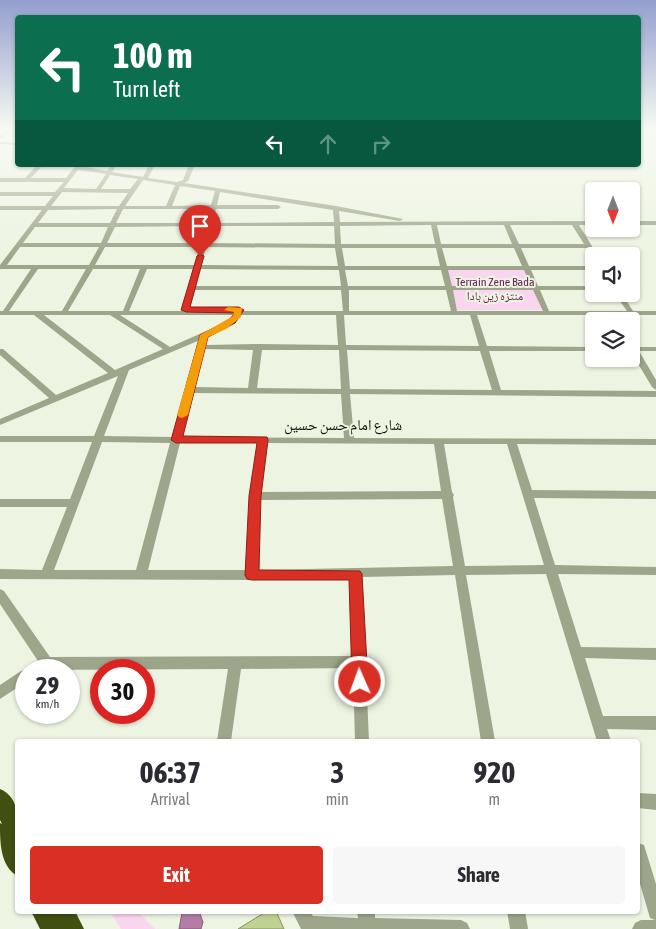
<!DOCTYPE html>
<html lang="en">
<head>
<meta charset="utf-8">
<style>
  body { margin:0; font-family:"Asap Condensed","Noto Naskh Arabic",sans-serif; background:#f7f7f7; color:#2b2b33; height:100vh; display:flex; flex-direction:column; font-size:19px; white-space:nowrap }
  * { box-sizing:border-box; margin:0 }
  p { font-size:16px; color:#7c7c81 }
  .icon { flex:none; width:28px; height:28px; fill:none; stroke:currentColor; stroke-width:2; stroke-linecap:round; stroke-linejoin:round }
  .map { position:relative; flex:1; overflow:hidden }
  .details { position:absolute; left:15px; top:739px; width:625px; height:175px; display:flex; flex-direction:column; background:#fff; border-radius:5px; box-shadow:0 1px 4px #0004 }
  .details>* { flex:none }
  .banner { position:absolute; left:15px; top:15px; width:626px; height:152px; border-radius:5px; box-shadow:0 1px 4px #0004; background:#0b6e4f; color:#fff; overflow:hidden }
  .needle { width:32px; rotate:180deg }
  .fabs { position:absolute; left:585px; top:182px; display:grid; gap:10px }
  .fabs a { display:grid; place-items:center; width:55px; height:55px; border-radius:5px; background:#fff; box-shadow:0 1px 4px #0004; font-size:25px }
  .speed { position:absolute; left:15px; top:659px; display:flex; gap:10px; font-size:25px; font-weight:700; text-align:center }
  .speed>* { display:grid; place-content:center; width:65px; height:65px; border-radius:50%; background:#fff; box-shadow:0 1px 4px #0004; line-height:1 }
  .speed small { font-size:12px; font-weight:400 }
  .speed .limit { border:8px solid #d22; background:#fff; color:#111 }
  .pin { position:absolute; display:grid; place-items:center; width:42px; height:42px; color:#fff; margin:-51px -21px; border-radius:50% 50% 50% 0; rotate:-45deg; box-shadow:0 0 5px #0007 }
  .pin .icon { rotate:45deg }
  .me { position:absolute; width:55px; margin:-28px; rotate:358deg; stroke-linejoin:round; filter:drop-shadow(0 0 4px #0008) }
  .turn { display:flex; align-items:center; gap:18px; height:105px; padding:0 15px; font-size:22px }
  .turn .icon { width:65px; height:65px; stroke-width:2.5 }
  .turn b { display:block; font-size:35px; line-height:42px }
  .lanes { display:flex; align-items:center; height:48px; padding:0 15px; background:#0003; justify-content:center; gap:25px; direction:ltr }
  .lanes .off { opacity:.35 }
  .eta { display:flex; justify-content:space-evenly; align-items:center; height:85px; text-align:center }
  .eta b { font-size:30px; font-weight:700; line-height:35px }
  .cta { display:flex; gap:10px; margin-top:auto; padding:10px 15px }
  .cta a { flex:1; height:58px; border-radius:5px; background:#d93025; color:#fff; font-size:20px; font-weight:700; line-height:58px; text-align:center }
  .cta a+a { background:#f7f7f7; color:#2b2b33 }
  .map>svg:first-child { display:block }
  .green { fill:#fad5ef }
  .water { fill:#b47da6; stroke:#835d78 }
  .building { fill:#bfd292; stroke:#869366 }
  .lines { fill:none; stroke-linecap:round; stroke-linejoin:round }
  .minor { fill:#9da58a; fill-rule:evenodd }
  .highway { fill:#415011; fill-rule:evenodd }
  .route { fill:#d93025; stroke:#8d1f18 }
  .slow { fill:#f59e0b }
  .labels { text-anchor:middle; stroke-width:4; stroke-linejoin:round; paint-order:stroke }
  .far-park-label { font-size:12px; fill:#652257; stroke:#edf4e1 }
  .street-label { font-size:15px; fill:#11120c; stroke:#edf4e1 }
</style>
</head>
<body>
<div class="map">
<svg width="656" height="929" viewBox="0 0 656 929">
  <rect width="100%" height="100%" fill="#edf4e1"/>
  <!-- green -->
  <g class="green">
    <polygon points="443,268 526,268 546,310 454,310"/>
    <polygon points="110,911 137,911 155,929 121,929"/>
  </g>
  <!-- water -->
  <polygon class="water" points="190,911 199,911 203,922 201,929 179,929 182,913"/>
  <!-- building -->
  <polygon class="building" points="267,911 276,911 284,929 238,929"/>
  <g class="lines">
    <!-- minor -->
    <g class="minor">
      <polygon points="9,128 14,128 0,139 0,136"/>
      <polygon points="0,142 18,143 18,145 0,144"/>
      <path d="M37,165H43L31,178H66L76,165L107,171L111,165H117L112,172L143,177L149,165H155L148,178L177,182L183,180L189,165H195L188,181L184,183L336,206L403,219L400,221L339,211L340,222L594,221V225H579L598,256L593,257L587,248H521L529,266H594V270H531L538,286H594V290H540L549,311H627L615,294H622L633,311H656V315H477L487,346L594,347V351H489L501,390L656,391V397L350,394L354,438L656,439V445L517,444L532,490L656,491V499L534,498L555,565L656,567V575L558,574L581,647L656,648V660L585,658L603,716H656V730L607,729L611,741H597L546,574L466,575L495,741H481L455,575L362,577L369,741H355L353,668L241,669L231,741H217L228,669L26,670V682L0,699V685L21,671L28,670L29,666L38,661L0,604V589L4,591L50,657L352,656L350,578L252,580L0,579V569L42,570L67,507H0V499H70L92,442H0V436H94L118,376L0,425V419L49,398L0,355V349H3L56,395L108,373L34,315H0V311H3L31,269H0V265L42,210H0V206H45L53,196H0V192H55L64,182H0V178H25ZM78,170L106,174L96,189L64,188ZM110,175L138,179L130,189H101ZM143,180L175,185L166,206H125ZM180,186L215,191L211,205L172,206ZM62,192L128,193L119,206H51ZM220,192L333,210L334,222L212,223L216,209H278L281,207L278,205H217ZM117,209L110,223H38L48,210ZM123,209H210L206,223H116ZM431,225L435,244H341L340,226ZM437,225H504L512,244H441ZM510,225H572L584,244H519ZM205,226L201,243H107L115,227ZM211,226H334L335,244L207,243ZM35,227H108L101,243H23ZM20,247H99L89,265H7ZM105,247H199L195,265H95ZM206,247L335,248L338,266L201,265ZM342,248H436L440,266H345ZM442,248H514L522,266H447ZM38,269H86L62,311H9ZM93,269H140L123,311H68ZM147,269H193L183,311H129ZM200,269L339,270L341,286H196ZM345,270H441L445,286H348ZM448,270H524L531,286H452ZM195,290H341L343,311H243L239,308L235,311H189ZM349,290H446L451,311H349ZM453,290H533L543,311H457ZM44,315H110L163,349L115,370ZM120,315H234L220,325L170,347ZM241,315H336L338,345L258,344L206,345V339H202C215,333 234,328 241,315ZM344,315H470L479,346L346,345ZM200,340L172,437L104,436L129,370ZM205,349L253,350L248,388L194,387ZM262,350H339L341,389L257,388ZM347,350L480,351L492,390L350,389ZM193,393L341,394L344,438L182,437ZM102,442L170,443L136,570H54ZM180,443H258L250,496L246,570H148ZM267,443L434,444L441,491L261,492ZM444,444H507L544,565L465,566L453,497L454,495L452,492ZM442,499L453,566L258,570L260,500Z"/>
      <rect x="631" y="221" width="25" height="4"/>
      <polygon points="631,343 636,347 656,347 656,351 639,351 656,380 656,390 652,387 631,352"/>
      <polygon points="638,793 656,794 656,810 638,808"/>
      <polygon points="638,843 644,845 656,884 656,929 632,929 635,923 641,920 655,920 650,918 638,877"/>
      <polygon points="292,911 310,911 313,916 358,918 357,911 375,911 375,918 461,920 467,923 470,929 301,929"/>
      <polygon points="507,911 525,911 528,929 510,929"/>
    </g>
    <!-- highway -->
    <g class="highway">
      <path d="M0,789C21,798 18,822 18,841L16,840L18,876C0,867 0,842 0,823L2,824L0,820Z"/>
      <polygon points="31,911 75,911 84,929 40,929"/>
    </g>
  </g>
  <!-- sky -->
  <linearGradient id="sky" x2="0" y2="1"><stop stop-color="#939ece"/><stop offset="0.5" stop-color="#f7faf2"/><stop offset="1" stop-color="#f7faf2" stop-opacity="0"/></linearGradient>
  <rect width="656" height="258" fill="url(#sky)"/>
  <!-- route -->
  <polygon class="route" points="200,254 204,256 190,307 239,307 244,310 235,323 208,337 183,436 267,437 268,440 261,496 259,570 360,571 362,574 368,682 365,687 360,689 354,687 352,682 349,580 252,580 247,579 245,575 249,496 257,443 176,443 171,440 200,335 229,320 235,313 186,312 181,310 197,256"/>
  <!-- slow -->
  <polygon class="slow" points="228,307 242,308 241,317 226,329 208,337 188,415 182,418 179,417 177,415 200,335 233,316 234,312 224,310"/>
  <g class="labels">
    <!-- far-park labels -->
    <g class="far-park-label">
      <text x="495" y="286">Terrain Zene Bada<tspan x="495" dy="14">منتزه زين بادا</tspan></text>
    </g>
    <!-- street labels -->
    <g class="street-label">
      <text x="343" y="430">شارع امام حسن حسين</text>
    </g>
  </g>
</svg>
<div class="fabs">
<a><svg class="needle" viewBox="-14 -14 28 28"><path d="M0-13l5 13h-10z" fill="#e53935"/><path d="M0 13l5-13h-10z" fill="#7c7c81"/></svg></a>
<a><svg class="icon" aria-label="sound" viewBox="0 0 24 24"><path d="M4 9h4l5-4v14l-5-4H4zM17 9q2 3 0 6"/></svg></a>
<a><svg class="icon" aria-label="layers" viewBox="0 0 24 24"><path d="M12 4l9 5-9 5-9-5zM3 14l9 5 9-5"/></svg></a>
</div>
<div class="speed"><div>29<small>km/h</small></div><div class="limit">30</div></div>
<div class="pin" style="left:200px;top:256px;background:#d93025"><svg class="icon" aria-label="arrive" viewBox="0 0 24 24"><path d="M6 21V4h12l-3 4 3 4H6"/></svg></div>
<svg class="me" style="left:360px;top:682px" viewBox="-20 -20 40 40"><circle r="17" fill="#d93025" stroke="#fff" stroke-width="3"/><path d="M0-11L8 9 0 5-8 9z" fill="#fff"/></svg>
<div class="banner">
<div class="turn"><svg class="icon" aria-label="left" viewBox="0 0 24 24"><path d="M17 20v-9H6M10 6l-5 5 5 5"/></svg><div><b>100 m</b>Turn left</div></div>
<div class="lanes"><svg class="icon" aria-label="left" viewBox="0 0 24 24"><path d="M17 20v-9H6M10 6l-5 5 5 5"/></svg><svg class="icon off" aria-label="ahead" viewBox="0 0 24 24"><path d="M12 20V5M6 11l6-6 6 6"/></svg><svg class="icon off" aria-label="right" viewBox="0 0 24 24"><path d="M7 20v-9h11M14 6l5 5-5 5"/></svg></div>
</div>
<section class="details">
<div class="eta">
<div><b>06:37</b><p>Arrival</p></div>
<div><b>3</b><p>min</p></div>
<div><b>920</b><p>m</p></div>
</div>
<div class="cta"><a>Exit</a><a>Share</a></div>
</section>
</div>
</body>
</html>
